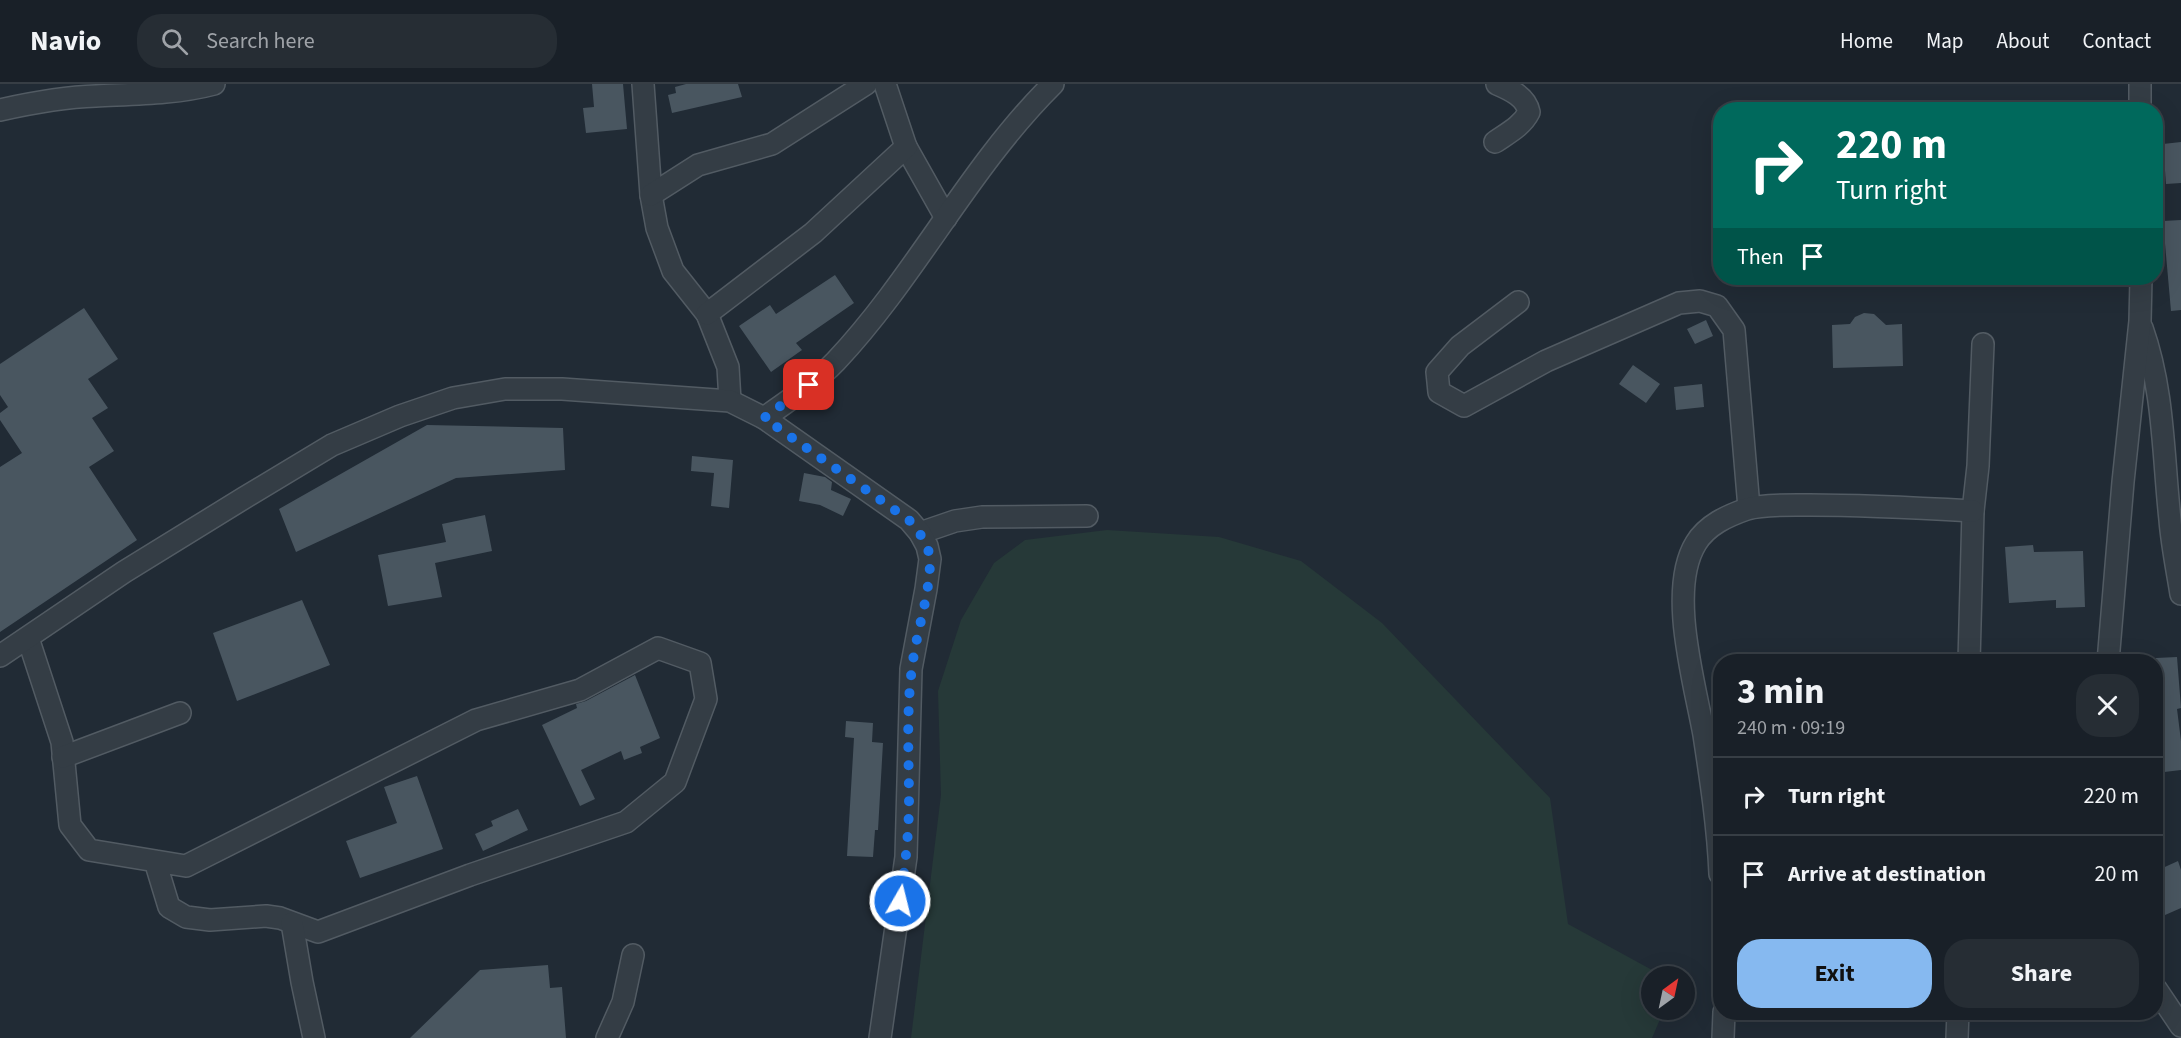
<!DOCTYPE html>
<html lang="en">
<head>
<meta charset="utf-8">
<style>
  body { margin:0; font-family:"Source Sans 3",sans-serif; background:#262d34; color:#f1f3f6; height:100vh; display:flex; flex-direction:column; font-size:22px; white-space:nowrap }
  * { box-sizing:border-box; margin:0 }
  p { font-size:20px; color:#9fa3a8 }
  .icon { flex:none; width:33px; height:33px; fill:none; stroke:currentColor; stroke-width:2; stroke-linecap:round; stroke-linejoin:round }
  .map { position:relative; flex:1; overflow:hidden }
  .side { position:absolute; left:1713px; top:570px; width:450px; height:366px; display:flex; flex-direction:column; background:#192028; border-radius:24px; box-shadow:0 6px 24px #0002,0 0 0 2px #373e45 }
  .side>* { flex:none }
  .guide { position:absolute; left:1713px; top:18px; width:450px; height:183px; border-radius:24px; box-shadow:0 6px 24px #0002,0 0 0 2px #373e45; background:#00695c; color:#fff; overflow:hidden }
  .needle { width:39px; rotate:33deg }
  .controls { position:absolute; left:1641px; top:882px; display:grid; gap:12px }
  .controls a { display:grid; place-items:center; width:54px; height:54px; border-radius:50%; background:#192028; box-shadow:0 6px 24px #0002,0 0 0 2px #373e45; font-size:30px }
  .pin { position:absolute; display:grid; place-items:center; width:51px; height:51px; color:#fff; margin:-26px; border-radius:12px; box-shadow:0 3px 9px #0006 }
  .me { position:absolute; width:66px; margin:-33px; rotate:8deg; stroke-linejoin:round; filter:drop-shadow(0 0 4px #0008) }
  .turn { display:flex; align-items:center; gap:21px; height:126px; padding:0 24px; font-size:27px }
  .turn .icon { width:78px; height:78px; stroke-width:2.5 }
  .turn b { display:block; font-size:42px; line-height:51px }
  .then { display:flex; align-items:center; height:57px; padding:0 24px; background:#0003; gap:12px; font-size:22px }
  .round { display:grid; place-items:center; flex:none; width:63px; height:63px; border-radius:24px; background:#262d34 }
  .headline { display:flex; align-items:center; justify-content:space-between; height:102px; padding:0 24px }
  h1 { font-size:36px; font-weight:700; line-height:45px }
  .action { display:flex; gap:12px; margin-top:auto; padding:12px 24px }
  .action a { flex:1; height:69px; border-radius:24px; background:#86b9f0; color:#111; font-size:24px; font-weight:700; line-height:69px; text-align:center }
  .action a+a { background:#262d34; color:#f1f3f6 }
  ul { padding:0; list-style:none }
  li { display:flex; align-items:center; gap:18px; height:78px; padding:0 24px; border-top:2px solid #373e45 }
  li div { flex:1 }
  li b { display:block; font-size:22px }
  li em { font-style:normal }
  header { display:flex; align-items:center; gap:36px; box-sizing:border-box; height:84px; padding:0 30px; background:#192028; border-bottom:2px solid #373e45 }
  header strong { font-size:28px }
  nav { display:flex; gap:33px; margin-inline-start:auto; font-size:21px }
  .search { width:420px; height:54px; background:#262d34; display:flex; align-items:center; gap:15px; box-sizing:border-box; padding:0 21px; border-radius:24px; color:#9fa3a8; font-size:22px }
  .map>svg:first-child { display:block }
  .green { fill:#263938 }
  .building { fill:#495660 }
  .lines { fill:none; stroke-linecap:round; stroke-linejoin:round }
  .minor-casing { stroke:#525b63; stroke-width:24 }
  .minor { stroke:#343d45; stroke-width:21 }
  .route { stroke:#1a73e8; stroke-width:10; stroke-dasharray:0 18 }
</style>
</head>
<body>
<header>
<strong>Navio</strong>
<div class="search"><svg class="icon" aria-label="search" viewBox="0 0 24 24"><circle cx="10" cy="10" r="6"/><path d="M15 15l6 6"/></svg>Search here</div>
<nav><a>Home</a><a>Map</a><a>About</a><a>Contact</a></nav>
</header>
<div class="map">
<svg width="2181" height="954" viewBox="0 0 2181 954">
  <rect width="100%" height="100%" fill="#212b35"/>
  <!-- green -->
  <polygon class="green" points="1107,446 1219,453 1301,477 1382,539 1550,714 1568,840 1663,892 1652,892 1652,926 1664,926 1652,954 911,954 941,711 938,607 961,536 994,479 1025,456"/>
  <!-- building -->
  <g class="building">
    <polygon points="592,0 623,0 627,45 586,49 583,24 594,23"/>
    <polygon points="686,0 738,0 742,13 672,29 668,11 676,9 675,3"/>
    <polygon points="2181,58 2181,99 2166,100 2163,60"/>
    <polygon points="2181,136 2181,226 2171,227 2163,137"/>
    <polygon points="835,191 854,219 796,259 802,266 771,288 739,242 770,221 776,230"/>
    <polygon points="84,224 118,275 88,295 108,324 92,334 114,367 89,383 137,456 0,548 0,383 22,369 0,336 0,329 8,323 0,311 0,280"/>
    <polygon points="1864,229 1874,230 1886,241 1902,240 1903,282 1833,284 1832,241 1850,240 1855,233"/>
    <polygon points="1706,236 1713,252 1695,260 1687,245"/>
    <polygon points="1633,281 1660,300 1646,319 1619,300"/>
    <polygon points="1702,300 1704,323 1676,326 1674,303"/>
    <polygon points="427,341 563,344 565,386 456,394 296,468 279,425"/>
    <polygon points="692,372 733,376 729,424 711,422 714,389 691,387"/>
    <polygon points="804,389 825,393 832,398 831,406 851,415 843,432 820,421 799,417"/>
    <polygon points="485,431 492,467 435,479 442,513 388,522 378,471 446,458 442,440"/>
    <polygon points="2033,461 2034,468 2083,467 2085,523 2056,524 2056,516 2009,519 2005,463"/>
    <polygon points="302,516 330,581 237,617 213,549"/>
    <polygon points="2177,573 2181,624 2177,625 2181,657 2181,686 2156,689 2156,574"/>
    <polygon points="635,591 660,654 640,663 642,669 624,676 621,667 581,686 595,715 580,722 542,641 577,624 576,620 586,617"/>
    <polygon points="846,637 873,639 872,658 883,659 878,746 875,746 873,773 847,772 854,654 845,653"/>
    <polygon points="417,692 443,765 360,794 346,757 397,739 384,703"/>
    <polygon points="518,725 528,746 483,767 475,750 493,742 491,737"/>
    <polygon points="2178,777 2181,786 2181,824 2156,835 2156,787"/>
    <polygon points="548,881 550,904 562,903 566,954 410,954 480,886"/>
  </g>
  <g class="lines">
    <!-- minor casing -->
    <g class="minor-casing">
      <g id="minor">
        <polyline points="643,0 651,111 657,144 673,187 707,230 728,283 730,317"/>
        <polyline points="2140,0 2140,26"/>
        <path d="M0,26C31,19 64,13 96,12C135,10 176,10 214,0"/>
        <path d="M1495,58C1508,49 1522,42 1529,28C1526,13 1511,6 1497,0"/>
        <polyline points="906,63 946,134"/>
        <polyline points="651,111 698,81 772,60 866,0"/>
        <polyline points="1518,218 1460,262 1437,288 1439,308 1464,322 1546,277 1679,219 1700,217 1717,222 1734,246 1749,424"/>
        <polyline points="707,230 813,149 906,63 885,0"/>
        <path d="M2142,244C2164,306 2163,371 2170,436C2172,461 2177,485 2181,510"/>
        <path d="M764,334C788,317 815,299 836,277C916,192 969,83 1053,0"/>
        <polyline points="920,449 955,437 982,433 1087,432"/>
        <polyline points="28,554 62,658 70,741 89,766 186,782 476,636 580,606 658,564 700,579 706,615 675,698 626,738 470,791 318,848 280,834 266,832 210,836 186,833 169,823 155,777"/>
        <polyline points="0,572 124,488 244,414 332,361 400,332 453,314 505,305 562,305 730,317 764,334 909,436 920,449 927,462 930,475 926,505 911,585 906,773 880,954"/>
        <polyline points="1969,578 1973,427 1978,382 1983,260"/>
        <polyline points="2108,578 2123,398 2140,237 2141,194"/>
        <polyline points="63,673 180,629"/>
        <path d="M1720,790C1718,743 1711,697 1704,651C1695,600 1667,506 1696,459C1707,441 1727,432 1747,425C1763,420 1793,421 1810,421C1865,421 1919,424 1973,427"/>
        <polyline points="292,839 302,898 314,954"/>
        <polyline points="2156,905 2181,942"/>
        <polyline points="607,954 623,918 633,871"/>
        <polyline points="1723,954 1724,928"/>
        <polyline points="1957,954 1958,928"/>
      </g>
    </g>
    <!-- minor -->
    <use href="#minor" class="minor"/>
  </g>
  <g class="lines">
    <!-- route -->
    <path class="route" d="M809,301L764,334L909,436C919,448 929,460 930,476C930,512 916,548 912,584C906,628 909,673 909,717C909,750 905,783 900,817"/>
  </g>
</svg>
<div class="controls">
<a><svg class="needle" viewBox="-14 -14 28 28"><path d="M0-13l5 13h-10z" fill="#e53935"/><path d="M0 13l5-13h-10z" fill="#9fa3a8"/></svg></a>
</div>
<div class="pin" style="left:809px;top:301px;background:#d93025"><svg class="icon" aria-label="arrive" viewBox="0 0 24 24"><path d="M6 21V4h12l-3 4 3 4H6"/></svg></div>
<svg class="me" style="left:900px;top:817px" viewBox="-20 -20 40 40"><circle r="17" fill="#1a73e8" stroke="#fff" stroke-width="3"/><path d="M0-11L8 9 0 5-8 9z" fill="#fff"/></svg>
<div class="guide">
<div class="turn"><svg class="icon" aria-label="right" viewBox="0 0 24 24"><path d="M7 20v-9h11M14 6l5 5-5 5"/></svg><div><b>220 m</b>Turn right</div></div>
<div class="then">Then<svg class="icon" aria-label="arrive" viewBox="0 0 24 24"><path d="M6 21V4h12l-3 4 3 4H6"/></svg></div>
</div>
<section class="side">
<div class="headline"><div><h1>3 min</h1><p>240 m · 09:19</p></div><a class="round"><svg class="icon" aria-label="close" viewBox="0 0 24 24"><path d="M6 6l12 12M18 6L6 18"/></svg></a></div>
<ul>
<li><svg class="icon" aria-label="right" viewBox="0 0 24 24"><path d="M7 20v-9h11M14 6l5 5-5 5"/></svg><div><b>Turn right</b></div><em>220 m</em></li>
<li><svg class="icon" aria-label="arrive" viewBox="0 0 24 24"><path d="M6 21V4h12l-3 4 3 4H6"/></svg><div><b>Arrive at destination</b></div><em>20 m</em></li>
</ul>
<div class="action"><a>Exit</a><a>Share</a></div>
</section>
</div>
</body>
</html>
